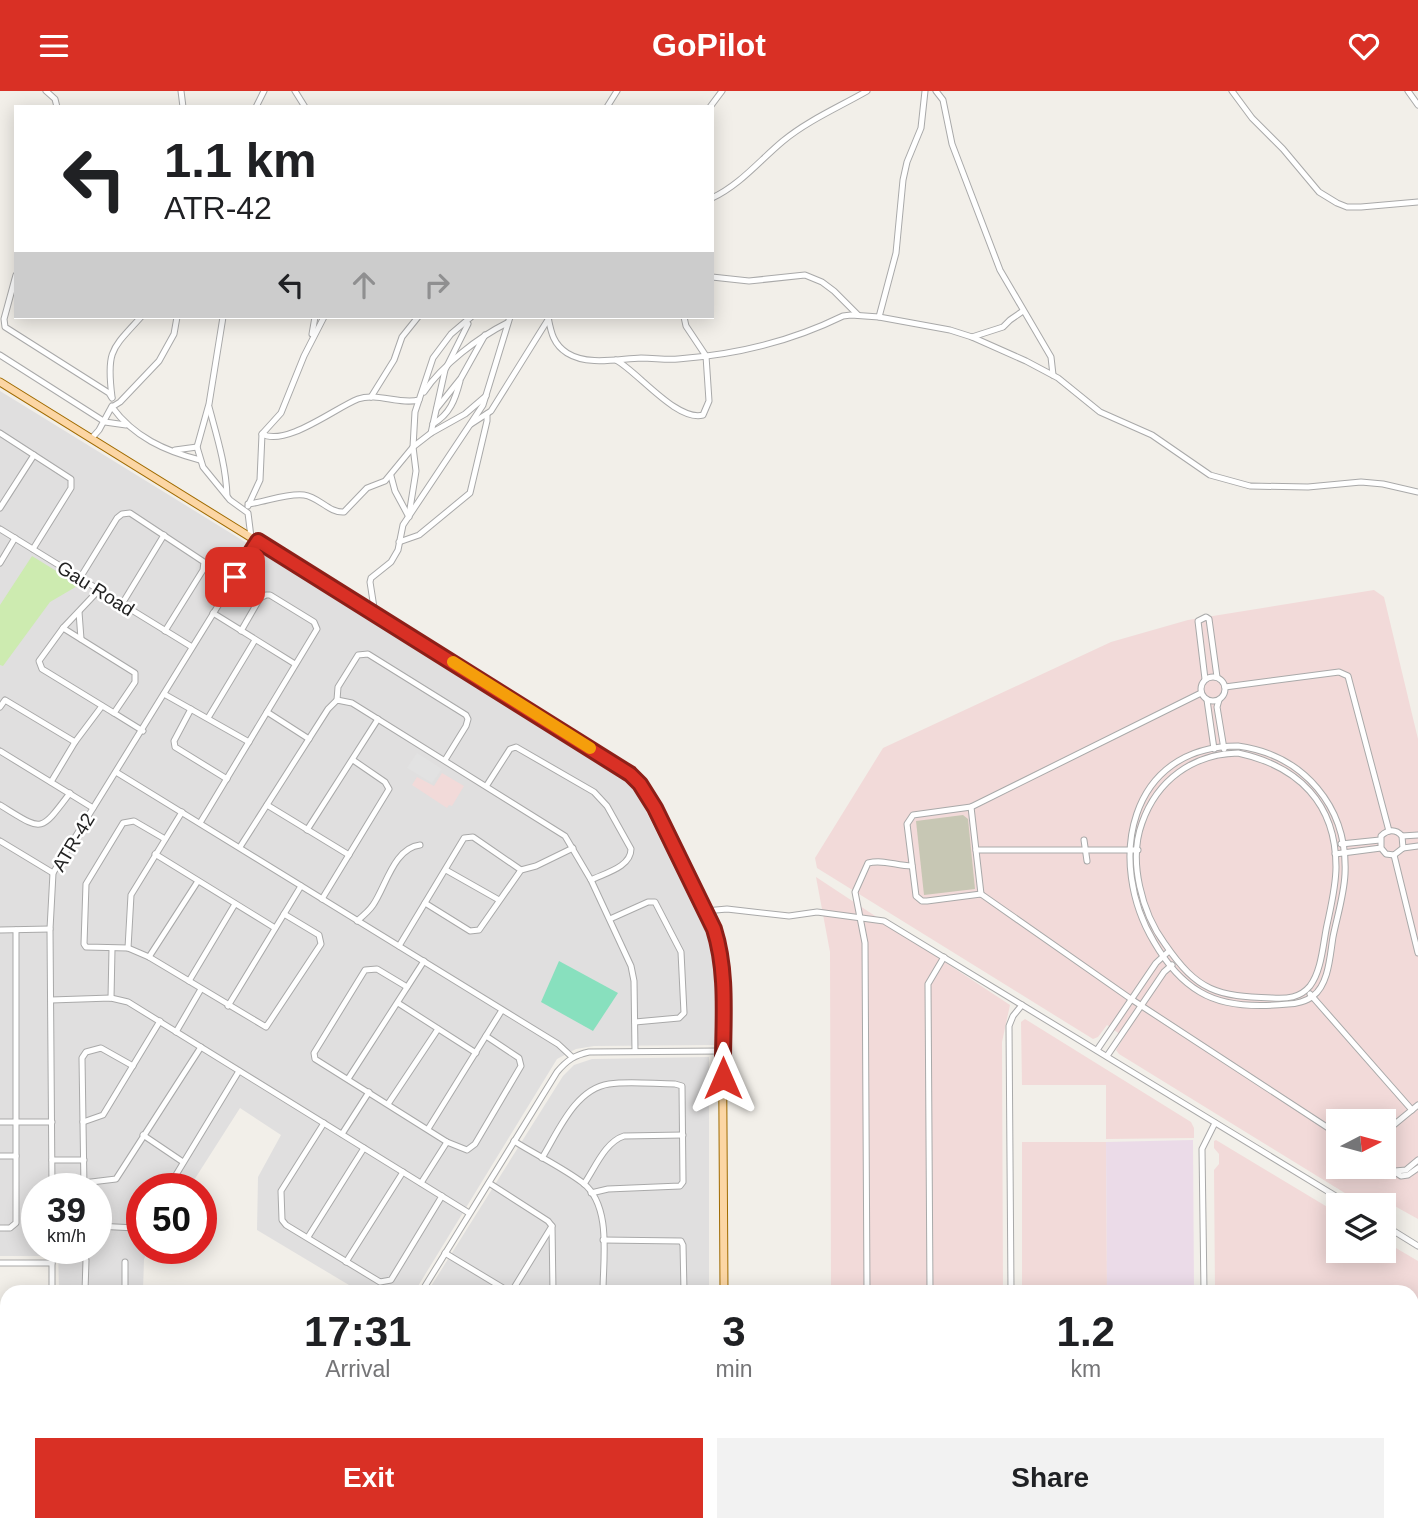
<!DOCTYPE html>
<html lang="en">
<head>
<meta charset="utf-8">
<style>
  body { margin:0; font-family:Arial,sans-serif; background:#f2f2f2; color:#202124; height:100vh; display:flex; flex-direction:column; font-size:26px; white-space:nowrap }
  * { box-sizing:border-box; margin:0 }
  p { font-size:23px; color:#757577 }
  .icon { flex:none; width:38px; height:38px; fill:none; stroke:currentColor; stroke-width:2; stroke-linecap:round; stroke-linejoin:round }
  .map { position:relative; flex:1; overflow:hidden }
  .details { position:absolute; left:0px; top:1194px; width:1419px; height:247px; display:flex; flex-direction:column; background:#fff; border-radius:21px 21px 0 0; box-shadow:0 4px 18px #0003 }
  .details>* { flex:none }
  .hud { position:absolute; left:14px; top:14px; width:700px; height:214px; border-radius:0px; box-shadow:0 4px 18px #0003; background:#fff; color:#202124; overflow:hidden }
  .needle { width:46px; rotate:84deg }
  .controls { position:absolute; left:1326px; top:1018px; display:grid; gap:14px }
  .controls a { display:grid; place-items:center; width:70px; height:70px; border-radius:0px; background:#fff; box-shadow:0 4px 18px #0003; font-size:35px }
  .speed { position:absolute; left:21px; top:1082px; display:flex; gap:14px; font-size:35px; font-weight:700; text-align:center }
  .speed>* { display:grid; place-content:center; width:91px; height:91px; border-radius:50%; background:#fff; box-shadow:0 4px 18px #0003; line-height:1 }
  .speed small { font-size:18px; font-weight:400 }
  .speed .limit { border:10px solid #d22; background:#fff; color:#111 }
  .pin { position:absolute; display:grid; place-items:center; width:60px; height:60px; color:#fff; margin:-30px; border-radius:14px; box-shadow:0 4px 10px #0006 }
  .me { position:absolute; width:77px; margin:-38px; rotate:0deg; stroke-linejoin:round; filter:drop-shadow(0 0 5px #0008) }
  .turn { display:flex; align-items:center; gap:24px; height:147px; padding:0 35px; font-size:32px }
  .turn .icon { width:91px; height:91px; stroke-width:2.5 }
  .turn b { display:block; font-size:49px; line-height:60px }
  .lanes { display:flex; align-items:center; height:66px; padding:0 35px; background:#0003; justify-content:center; gap:35px; direction:ltr }
  .lanes .off { opacity:.35 }
  .eta { display:flex; justify-content:space-evenly; align-items:center; height:119px; text-align:center }
  .eta b { font-size:42px; font-weight:700; line-height:49px }
  .action { display:flex; gap:14px; margin-top:auto; padding:14px 35px }
  .action a { flex:1; height:80px; border-radius:0px; background:#d93025; color:#fff; font-size:28px; font-weight:700; line-height:80px; text-align:center }
  .action a+a { background:#f2f2f2; color:#202124 }
  header { display:flex; justify-content:space-between; align-items:center; height:91px; padding:0 35px; background:#d93025; color:#fff; font-size:32px; font-weight:700 }
  .map>svg:first-child { display:block }
  .residential { fill:#e0dfdf }
  .commercial { fill:#f2dad9; fill-rule:evenodd }
  .industrial { fill:#ebdbe8 }
  .construction { fill:#c7c7b4 }
  .grass { fill:#cdebb0 }
  .pitch { fill:#88e0be }
  .parking { fill:#e2e2e2 }
  .lines { fill:none; stroke-linecap:round; stroke-linejoin:round }
  .minor-casing { stroke:#a9a9a9; stroke-width:7 }
  .major-casing { stroke:#a06b00; stroke-width:9 }
  .minor { stroke:#fff; stroke-width:5 }
  .major { stroke:#fcd6a4; stroke-width:7 }
  .route-casing { stroke:#8d1f18; stroke-width:18 }
  .route { stroke:#d93025; stroke-width:12 }
  .slow { stroke:#f59e0b; stroke-width:12 }
  .labels { text-anchor:middle; stroke-width:5; stroke-linejoin:round; paint-order:stroke }
  .street-label { font-size:19px; fill:#222; stroke:#fff }
</style>
</head>
<body>
<header><svg class="icon" aria-label="menu" viewBox="0 0 24 24"><path d="M4 6h16M4 12h16M4 18h16"/></svg>GoPilot<svg class="icon" aria-label="heart" viewBox="0 0 24 24"><path d="M12 20l-8-8c-3-5 5-10 8-4 3-6 11-1 8 4z"/></svg></header>
<div class="map">
<svg width="1418" height="1439" viewBox="0 0 1418 1439">
  <rect width="100%" height="100%" fill="#f2efe9"/>
  <!-- residential -->
  <g class="residential">
    <polygon points="0,300 609,675 626,689 639,706 711,852 715,874 714,954 594,955 576,958 557,968 415,1200 359,1200 257,1139 258,1086 281,1044 240,1017 189,1097 142,1097 142,1157 150,1157 144,1168 143,1200 59,1200 58,1157 96,1157 96,1097 37,1097 37,1157 47,1157 47,1165 0,1165"/>
    <polygon points="709,966 709,1200 428,1200 563,985 574,974 592,968"/>
    <rect x="0" y="1309" width="7" height="73"/>
    <polygon points="48,1433 242,1433 230,1439 47,1439"/>
    <polygon points="274,1433 734,1433 736,1439 261,1439"/>
  </g>
  <!-- commercial -->
  <g class="commercial">
    <path d="M1374,499L1384,506L1418,648V1128L1391,1113L1385,1126L1384,1115H1366L1119,963L1116,959L1124,946L1107,934L1098,946L1093,948L817,777L815,767L883,657L1111,551L1188,529ZM1339,1031H1384V1076H1339Z"/>
    <polygon points="442,682 464,695 452,715 449,714 447,717 412,694 417,686 434,695"/>
    <polygon points="816,786 1010,914 1002,951 1003,1200 831,1200 830,861"/>
    <polygon points="1025,928 1191,1031 1194,1037 1194,1047 1106,1048 1106,994 1022,994 1021,931"/>
    <polygon points="1216,1049 1339,1123 1339,1160 1384,1160 1384,1150 1418,1170 1418,1238 1412,1242 1412,1200 1215,1200 1214,1079 1219,1073 1219,1063 1214,1057 1214,1050"/>
    <polygon points="1022,1051 1106,1051 1107,1200 1022,1200"/>
    <polygon points="841,1433 1037,1433 1024,1439 844,1439"/>
  </g>
  <!-- industrial -->
  <polygon class="industrial" points="1193,1049 1194,1200 1107,1200 1106,1051"/>
  <!-- construction -->
  <polygon class="construction" points="963,724 968,728 975,798 924,804 916,730"/>
  <!-- grass -->
  <polygon class="grass" points="32,465 79,494 50,511 3,575 0,574 0,514"/>
  <!-- pitch -->
  <polygon class="pitch" points="559,870 618,902 593,940 541,911"/>
  <!-- parking -->
  <polygon class="parking" points="417,662 442,678 432,692 407,677"/>
  <g class="lines">
    <!-- minor casing -->
    <g class="minor-casing">
      <g id="minor">
        <polyline points="46,0 55,8 57,16"/>
        <polyline points="181,0 183,16"/>
        <polyline points="295,0 305,16"/>
        <polyline points="936,0 943,9 952,53 1000,179 1051,266 1053,284"/>
        <polyline points="1232,0 1252,27 1283,58 1319,101 1337,112 1347,116 1361,116 1418,111"/>
        <polyline points="1408,0 1418,14"/>
        <polyline points="256,16 264,0"/>
        <polyline points="607,16 617,0"/>
        <polyline points="710,16 722,0"/>
        <path d="M712,107C740,94 760,69 783,50C807,30 839,16 867,0"/>
        <polyline points="16,184 4,228 5,236 109,302 112,307"/>
        <polyline points="712,186 749,190 805,184 822,191 834,200 858,224"/>
        <path d="M177,226L174,243L159,270L120,311L112,316C134,346 165,360 200,369"/>
        <polyline points="223,226 209,313 197,356 203,376 230,409 248,422 251,446"/>
        <path d="M548,226C551,241 553,253 567,262C588,275 617,268 641,267C654,267 666,269 678,268C735,264 792,250 843,225L851,224L879,226L950,239L972,246L1026,270L1058,287L1100,321L1152,344L1210,384L1250,395L1308,396L1361,391L1383,393L1418,401"/>
        <polyline points="879,226 896,162 903,89 907,71 921,37 925,0"/>
        <polyline points="312,243 315,226"/>
        <polyline points="972,246 1003,236 1010,229 1023,220"/>
        <polyline points="0,264 105,331 126,334"/>
        <path d="M616,269C638,281 677,331 703,324L709,310L706,265L686,235L684,226"/>
        <path d="M424,301C442,274 479,246 507,232"/>
        <path d="M112,306C106,259 112,258 141,226"/>
        <polyline points="371,306 394,269 402,246 418,226"/>
        <path d="M209,316C217,346 226,374 227,405"/>
        <polyline points="437,317 461,287 485,244"/>
        <path d="M433,333C450,323 455,309 460,290"/>
        <polyline points="471,333 491,320 549,227"/>
        <polyline points="0,342 71,388 71,397 33,458"/>
        <polyline points="431,342 445,279 468,233"/>
        <path d="M262,343C286,356 335,317 358,308C377,301 399,314 419,309L433,267L451,243L471,226"/>
        <polyline points="91,348 99,339 112,315"/>
        <polyline points="175,359 197,356"/>
        <polyline points="391,385 395,400 409,426"/>
        <path d="M248,413C266,411 286,402 304,404C319,406 329,422 344,421L367,397L385,390L413,356L431,342L465,323L486,305"/>
        <polyline points="248,415 260,389 262,343 281,322 304,265 324,226"/>
        <polyline points="0,417 34,364"/>
        <polyline points="409,424 416,380 413,356 415,321 419,309"/>
        <polyline points="0,438 192,556"/>
        <polyline points="399,451 419,444 470,402 487,330 487,323"/>
        <polyline points="0,472 15,447"/>
        <polyline points="80,487 117,427 122,423 130,422 204,471 203,479 165,540"/>
        <polyline points="98,500 63,537 39,570 42,578 47,581 114,622"/>
        <polyline points="122,513 164,444"/>
        <polyline points="79,521 81,548"/>
        <polyline points="213,522 295,573"/>
        <polyline points="375,523 370,491 371,487 391,471 398,459 403,434 483,314 510,226"/>
        <polyline points="63,537 135,582 135,591 114,622 143,640"/>
        <circle cx="1213" cy="598" r="12"/>
        <polyline points="1205,588 1198,530 1206,526 1209,528 1217,586"/>
        <polyline points="1225,596 1339,581 1348,585 1389,740"/>
        <polyline points="1201,602 971,716 913,724 907,733 916,805 922,810 927,810 981,803 1131,908 1339,1044"/>
        <polyline points="164,603 249,651"/>
        <polyline points="337,609 338,596 358,564 368,563 466,624 468,628 466,635 445,669"/>
        <polyline points="1207,609 1214,658"/>
        <polyline points="1219,609 1217,616 1224,658"/>
        <polyline points="0,616 5,609 75,651"/>
        <polyline points="191,618 174,650 175,656 227,688"/>
        <polyline points="267,621 309,648"/>
        <polyline points="208,627 255,549"/>
        <path d="M1238,655C1304,664 1348,716 1345,783C1344,804 1337,826 1333,846C1330,864 1329,893 1313,905C1307,910 1296,913 1288,913C1260,916 1225,916 1200,901C1181,890 1165,870 1154,851C1106,771 1128,655 1238,655Z"/>
        <polyline points="0,660 93,717"/>
        <path d="M1238,662C1298,675 1336,712 1336,776C1336,795 1331,815 1327,834C1323,852 1322,879 1310,895C1300,907 1287,908 1272,907C1217,905 1198,901 1165,853C1142,822 1128,770 1142,732C1157,689 1193,663 1238,662Z"/>
        <polyline points="116,681 558,953 572,966"/>
        <polyline points="51,691 75,651 102,615"/>
        <path d="M487,694L510,658L516,656L594,701L607,715L631,758C631,776 605,782 591,789"/>
        <path d="M0,714C43,740 39,743 70,702"/>
        <polyline points="267,714 349,764"/>
        <polyline points="971,716 981,803"/>
        <polyline points="200,732 317,538 314,531 270,504 266,504 260,507 241,540"/>
        <polyline points="307,739 378,628"/>
        <polyline points="1402,745 1418,744"/>
        <polyline points="165,748 134,730 123,732 86,793 84,853 86,856 128,857 149,866 266,936 321,853 319,844 284,823"/>
        <polyline points="1084,749 1087,770"/>
        <polyline points="0,750 53,782"/>
        <polyline points="1341,753 1380,749"/>
        <polyline points="240,756 328,618 337,609 352,612 565,745 591,789 631,875 634,890 635,960"/>
        <polyline points="1403,757 1418,755"/>
        <polyline points="976,759 1138,759"/>
        <polyline points="155,763 275,837"/>
        <path d="M1335,763L1381,757L1386,763L1394,764L1403,757L1402,745C1396,738 1388,738 1381,745V757"/>
        <polyline points="1394,764 1418,862"/>
        <polyline points="446,779 499,809"/>
        <polyline points="322,808 389,698 385,691 353,669"/>
        <polyline points="425,812 470,840 479,839 521,779 536,775 573,757"/>
        <polyline points="705,820 727,818 789,825 817,821 884,830 1352,1115"/>
        <polyline points="610,828 648,811 655,811 681,861 684,922 679,927 635,931"/>
        <path d="M357,830C363,825 369,820 373,814C386,795 394,757 420,754"/>
        <polyline points="0,839 50,838"/>
        <polyline points="399,855 464,747 473,746 521,779"/>
        <polyline points="128,857 131,804 182,721"/>
        <polyline points="149,866 198,790"/>
        <polyline points="189,890 235,813"/>
        <polyline points="407,896 377,878 365,879 314,962 315,968 447,1051 467,1059 475,1053 521,975 519,967 486,945"/>
        <polyline points="1310,903 1412,1019"/>
        <polyline points="111,907 112,858"/>
        <polyline points="51,909 111,907 128,911 469,1122"/>
        <polyline points="398,912 476,962"/>
        <polyline points="228,915 301,795"/>
        <polyline points="176,941 201,898"/>
        <polyline points="1097,959 1156,872 1169,860"/>
        <polyline points="1107,965 1164,881 1172,874"/>
        <polyline points="348,988 424,870"/>
        <polyline points="388,1013 438,938"/>
        <polyline points="0,1031 52,1031"/>
        <polyline points="83,1031 103,1024 160,930"/>
        <polyline points="324,1032 281,1100 282,1129 286,1134 380,1191 391,1189 442,1105"/>
        <polyline points="428,1038 502,919"/>
        <polyline points="1384,1042 1418,1014"/>
        <polyline points="342,1043 369,1001"/>
        <polyline points="143,1044 183,1071"/>
        <path d="M514,1050C536,1064 562,1076 583,1092C612,1115 603,1168 603,1200"/>
        <polyline points="0,1065 16,1065"/>
        <path d="M542,1067C558,1041 575,998 609,993C630,990 654,993 675,993L682,995L683,1091L680,1095L608,1098L591,1102"/>
        <polyline points="52,1069 84,1069"/>
        <polyline points="1384,1074 1401,1085 1408,1084 1418,1077"/>
        <polyline points="1395,1080 1406,1079 1418,1069"/>
        <polyline points="83,1092 116,1088 201,956"/>
        <polyline points="421,1092 447,1051"/>
        <polyline points="489,1092 548,1130 552,1135 553,1200"/>
        <path d="M584,1093C595,1077 605,1051 624,1045L683,1044"/>
        <polyline points="52,1097 50,838 53,782 258,450"/>
        <polyline points="84,1097 82,967 86,961 101,957 133,975"/>
        <polyline points="168,1097 239,980"/>
        <polyline points="1384,1134 1418,1155"/>
        <polyline points="96,1135 136,1137 142,1135"/>
        <polyline points="0,1137 10,1137 16,1132 16,839"/>
        <polyline points="308,1146 364,1057"/>
        <polyline points="603,1149 681,1150 683,1154 684,1200"/>
        <polyline points="52,1157 52,1200"/>
        <polyline points="445,1162 508,1200"/>
        <polyline points="125,1171 125,1200"/>
        <polyline points="346,1171 403,1081"/>
        <polyline points="0,1172 52,1172"/>
        <polyline points="85,1200 86,1169"/>
        <path d="M422,1200L557,981C567,969 575,964 589,961L722,960"/>
        <polyline points="512,1200 552,1135"/>
        <polyline points="603,1200 636,1200"/>
        <path d="M867,1200L865,852L855,801L868,772C884,768 896,775 912,775"/>
        <polyline points="930,1200 928,893 944,866"/>
        <polyline points="1011,1200 1009,935 1013,925 1022,914"/>
        <polyline points="1204,1200 1202,1058 1215,1032"/>
        <polyline points="0,1259 7,1262"/>
        <polyline points="1412,1279 1418,1275"/>
        <polyline points="0,1301 7,1301"/>
        <polyline points="72,1433 72,1439"/>
        <polyline points="120,1433 122,1439"/>
        <polyline points="169,1433 171,1439"/>
        <polyline points="286,1433 289,1439"/>
        <polyline points="336,1433 338,1439"/>
        <polyline points="387,1433 390,1439"/>
        <polyline points="425,1433 428,1439"/>
        <polyline points="462,1433 464,1439"/>
        <polyline points="510,1433 512,1439"/>
        <polyline points="1362,1433 1364,1439"/>
        <polyline points="603,1434 698,1433"/>
        <polyline points="247,1439 259,1433"/>
        <polyline points="436,1439 448,1433"/>
        <polyline points="554,1439 554,1433"/>
      </g>
    </g>
    <!-- major casing -->
    <g class="major-casing">
      <g id="major">
        <path d="M0,291L621,676C628,681 635,687 640,694C655,714 665,738 676,760C695,797 717,834 722,875L724,1200"/>
        <polyline points="1412,1320 1418,1317"/>
        <polyline points="750,1433 754,1439"/>
        <polyline points="1150,1439 1162,1433"/>
      </g>
    </g>
    <!-- minor -->
    <use href="#minor" class="minor"/>
    <!-- major -->
    <use href="#major" class="major"/>
  </g>
  <g class="lines">
    <!-- route casing -->
    <g class="route-casing">
      <path id="route" d="M235,486L258,450L630,683L640,693L655,717L714,838C729,885 722,938 723,987"/>
    </g>
    <!-- route -->
    <use href="#route" class="route"/>
    <!-- slow -->
    <polyline class="slow" points="453,571 590,657"/>
  </g>
  <g class="labels">
    <!-- street labels -->
    <g class="street-label">
      <text transform="translate(96 497) rotate(32)" y="7">Gau Road</text>
      <text transform="translate(73 751) rotate(-59)" y="7">ATR-42</text>
    </g>
  </g>
</svg>
<div class="controls">
<a><svg class="needle" viewBox="-14 -14 28 28"><path d="M0-13l5 13h-10z" fill="#e53935"/><path d="M0 13l5-13h-10z" fill="#757577"/></svg></a>
<a><svg class="icon" aria-label="layers" viewBox="0 0 24 24"><path d="M12 4l9 5-9 5-9-5zM3 14l9 5 9-5"/></svg></a>
</div>
<div class="speed"><div>39<small>km/h</small></div><div class="limit">50</div></div>
<div class="pin" style="left:235px;top:486px;background:#d93025"><svg class="icon" aria-label="arrive" viewBox="0 0 24 24"><path d="M6 21V4h12l-3 4 3 4H6"/></svg></div>
<svg class="me" style="left:723px;top:987px" viewBox="-20 -20 40 40"><path d="M0-17L14 15 0 8-14 15z" fill="#d93025" stroke="#fff" stroke-width="4"/></svg>
<div class="hud">
<div class="turn"><svg class="icon" aria-label="left" viewBox="0 0 24 24"><path d="M17 20v-9H6M10 6l-5 5 5 5"/></svg><div><b>1.1 km</b>ATR-42</div></div>
<div class="lanes"><svg class="icon" aria-label="left" viewBox="0 0 24 24"><path d="M17 20v-9H6M10 6l-5 5 5 5"/></svg><svg class="icon off" aria-label="ahead" viewBox="0 0 24 24"><path d="M12 20V5M6 11l6-6 6 6"/></svg><svg class="icon off" aria-label="right" viewBox="0 0 24 24"><path d="M7 20v-9h11M14 6l5 5-5 5"/></svg></div>
</div>
<section class="details">
<div class="eta">
<div><b>17:31</b><p>Arrival</p></div>
<div><b>3</b><p>min</p></div>
<div><b>1.2</b><p>km</p></div>
</div>
<div class="action"><a>Exit</a><a>Share</a></div>
</section>
</div>
</body>
</html>
